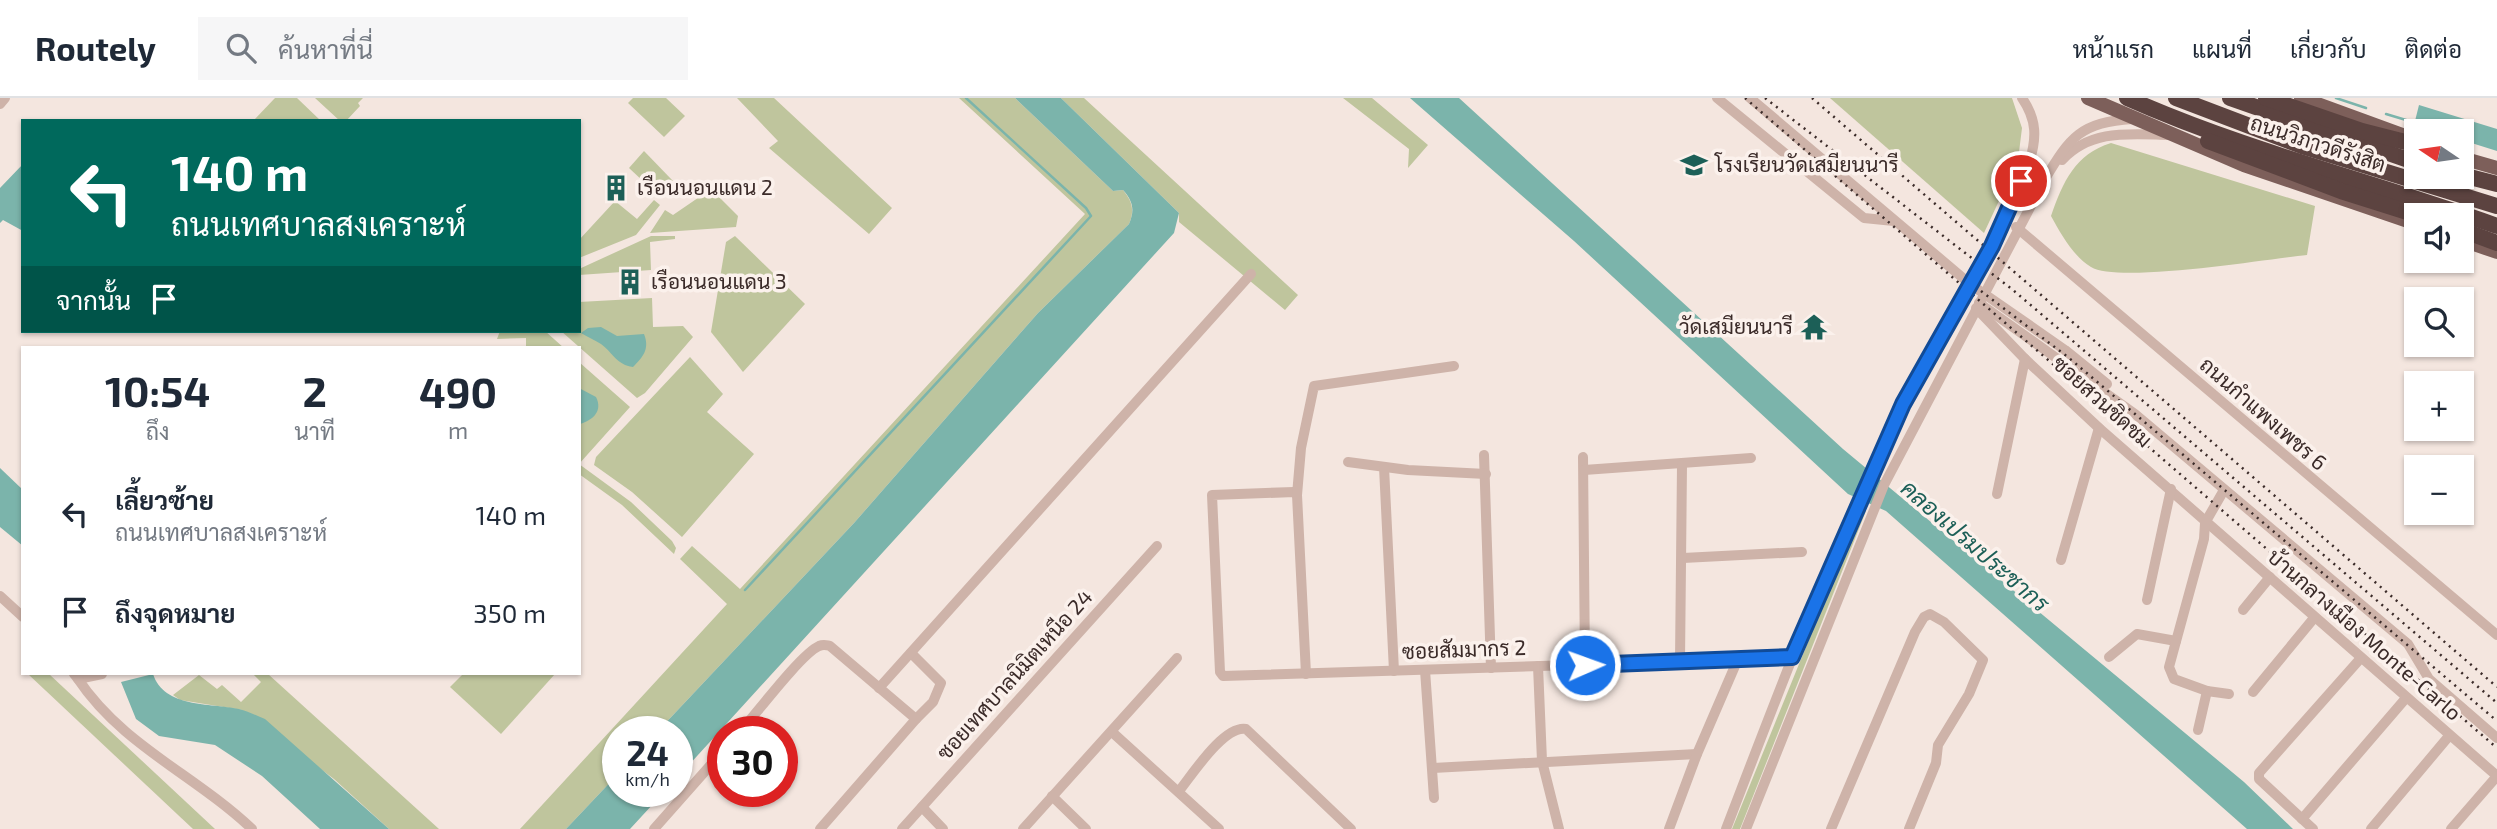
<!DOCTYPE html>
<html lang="th">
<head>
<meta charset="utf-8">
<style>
  body { margin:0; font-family:"Exo 2",Sarabun,sans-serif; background:#f6f6f7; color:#1f2937; height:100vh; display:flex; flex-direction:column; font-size:26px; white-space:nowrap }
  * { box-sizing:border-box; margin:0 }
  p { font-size:23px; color:#747a83 }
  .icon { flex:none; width:38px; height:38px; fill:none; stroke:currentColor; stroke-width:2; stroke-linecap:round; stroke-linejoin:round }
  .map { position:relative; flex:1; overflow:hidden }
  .side { position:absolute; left:21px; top:248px; width:560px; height:329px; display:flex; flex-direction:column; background:#fff; border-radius:0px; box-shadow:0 2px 5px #0004 }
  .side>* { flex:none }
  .banner { position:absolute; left:21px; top:21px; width:560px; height:214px; border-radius:0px; box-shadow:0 2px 5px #0004; background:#00695c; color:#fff; overflow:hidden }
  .needle { width:46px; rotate:283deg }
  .fabs { position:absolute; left:2404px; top:21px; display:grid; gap:14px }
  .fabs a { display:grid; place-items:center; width:70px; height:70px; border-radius:0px; background:#fff; box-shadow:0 2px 5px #0004; font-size:35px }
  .speed { position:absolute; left:602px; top:618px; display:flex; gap:14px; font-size:35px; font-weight:700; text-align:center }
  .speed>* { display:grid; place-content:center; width:91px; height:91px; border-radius:50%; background:#fff; box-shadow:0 2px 5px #0004; line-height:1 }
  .speed small { font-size:18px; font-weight:400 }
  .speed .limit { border:10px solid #d22; background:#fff; color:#111 }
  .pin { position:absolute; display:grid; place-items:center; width:60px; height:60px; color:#fff; margin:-30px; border:4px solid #fff; border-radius:50%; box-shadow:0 2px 7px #0007 }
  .me { position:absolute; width:77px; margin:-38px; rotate:88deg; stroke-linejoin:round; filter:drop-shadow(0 0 5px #0008) }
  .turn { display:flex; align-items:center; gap:24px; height:147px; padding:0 35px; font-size:32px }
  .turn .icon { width:91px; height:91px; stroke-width:2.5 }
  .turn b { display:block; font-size:49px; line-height:60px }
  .then { display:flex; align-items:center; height:66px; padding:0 35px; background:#0003; gap:14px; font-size:26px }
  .eta { display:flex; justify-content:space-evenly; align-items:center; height:119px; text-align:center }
  .eta b { font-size:42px; font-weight:700; line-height:49px }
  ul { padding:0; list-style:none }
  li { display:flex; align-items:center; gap:21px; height:98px; padding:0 35px }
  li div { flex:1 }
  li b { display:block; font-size:26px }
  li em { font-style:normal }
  header { display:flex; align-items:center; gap:42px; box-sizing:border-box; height:98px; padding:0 35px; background:#fff; border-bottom:2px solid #e0e1e3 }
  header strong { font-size:33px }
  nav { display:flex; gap:38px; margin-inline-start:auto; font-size:24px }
  .search { width:490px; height:63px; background:#f6f6f7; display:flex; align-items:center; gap:18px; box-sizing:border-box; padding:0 24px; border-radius:0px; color:#747a83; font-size:26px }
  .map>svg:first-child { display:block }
  .green { fill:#bfc59d }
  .water { fill:#7bb4ab }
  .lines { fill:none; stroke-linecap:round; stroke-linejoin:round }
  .stream { stroke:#7bb4ab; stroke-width:2.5 }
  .minor { stroke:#ceb3a9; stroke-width:10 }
  .major { stroke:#7d5f5a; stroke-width:14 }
  .highway { stroke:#5c4340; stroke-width:16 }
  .rail { stroke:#3b2b29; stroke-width:2.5; stroke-dasharray:2 5; stroke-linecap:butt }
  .route-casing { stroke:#114b97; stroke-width:18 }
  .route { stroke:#1a73e8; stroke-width:12 }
  .labels { text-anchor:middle; stroke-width:7; stroke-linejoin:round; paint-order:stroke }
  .street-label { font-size:21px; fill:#3b2b29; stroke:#fbf1ec }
  .poi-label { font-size:21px; fill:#3b2b29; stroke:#fbf1ec; text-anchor:start }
  .water-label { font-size:23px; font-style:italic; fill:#1c5f57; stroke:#fbf1ec }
</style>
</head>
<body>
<header>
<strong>Routely</strong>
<div class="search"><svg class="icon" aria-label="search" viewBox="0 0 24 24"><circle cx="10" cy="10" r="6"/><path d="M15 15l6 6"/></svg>ค้นหาที่นี่</div>
<nav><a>หน้าแรก</a><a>แผนที่</a><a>เกี่ยวกับ</a><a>ติดต่อ</a></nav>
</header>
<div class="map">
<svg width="2497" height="731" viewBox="0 0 2497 731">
  <rect width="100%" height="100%" fill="#f4e6df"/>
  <!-- green -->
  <g class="green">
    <polygon points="275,0 297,0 321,23 253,23"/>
    <polygon points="315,0 363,0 358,5 360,8 346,23 340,23"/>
    <polygon points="633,0 666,0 685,18 664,39 628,5"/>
    <polygon points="737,0 774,0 892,110 869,136 769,50 778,43"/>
    <path d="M959,0H1015L1113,93L1123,92C1132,103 1135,112 1129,126L1038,215L854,425L658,633L618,634V676L566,731H520L727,506L680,461L692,448L740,491L1085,116Z"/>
    <polygon points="1061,0 1084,0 1298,197 1285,212 1179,124 1179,115"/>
    <polygon points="1343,0 1372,0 1428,47 1408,70 1409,51"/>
    <polygon points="1830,0 2012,0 2022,30 2018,62 1984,135"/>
    <path d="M2111,45L2315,108L2307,157C2268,161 2118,186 2091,169C2073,158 2061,136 2051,118C2063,84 2075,56 2111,45Z"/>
    <polygon points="644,53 673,83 660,99 629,70"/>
    <polygon points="711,91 738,118 736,129 650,135 665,112 673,117"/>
    <polygon points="654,102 660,107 636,137 579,160 579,142 615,103 637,121"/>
    <polygon points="651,138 675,138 675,141 650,144 651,172 579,177 579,171"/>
    <polygon points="735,138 805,206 743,274 711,234 726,144"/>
    <polygon points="652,200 653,229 683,228 693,239 645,295 637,300 561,233 579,233 579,204"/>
    <polygon points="500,233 545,233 564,250 526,250 526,240 497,241"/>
    <polygon points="690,259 723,296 707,314 754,356 682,439 632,394 594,367 596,359"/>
    <polygon points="579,264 630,309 579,366 631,404 672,443 676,450 674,456 622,407 579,376"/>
    <polygon points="1862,411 1866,413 1740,731 1732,731"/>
    <polygon points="28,576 49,576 215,731 193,731"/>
    <polygon points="253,576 268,576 439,731 389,731 334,681 242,612 180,602 173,597 199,577 217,591 222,587 241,604 261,584"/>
    <polygon points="463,576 555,576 501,636 450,589"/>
  </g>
  <!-- water -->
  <g class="water">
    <path d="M1015,0H1061L1179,115L1174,135L677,680V634L658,633L854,425L1038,215L1129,126C1135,112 1133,103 1123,92L1113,93Z"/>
    <polygon points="1410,0 1459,0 1843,351 2244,684 2293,731 2247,731 1886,413 1848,396 1574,143"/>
    <polygon points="2419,7 2497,31 2497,53 2462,42 2462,33 2433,33 2414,27"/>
    <polygon points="23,66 23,133 3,122 0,125 0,90"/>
    <path d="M601,229L617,238L644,236C650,251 643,259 633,269C617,267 613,255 601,246C595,242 587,239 581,235L588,230Z"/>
    <path d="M579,290L596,299C603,313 593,322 580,326Z"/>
    <polygon points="0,370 23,392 23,448 0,429"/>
    <path d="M153,576C164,610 210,605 239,611C248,613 257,618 265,621L389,731H320L262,678L215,647L159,638L136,621L121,584Z"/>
    <polygon points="618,676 618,693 665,693 630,731 566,731"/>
  </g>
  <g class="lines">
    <!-- stream -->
    <g class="stream">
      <polyline points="2336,0 2366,10"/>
      <polyline points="2386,16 2416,25"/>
      <polyline points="745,492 1091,118 1086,110 966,0"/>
    </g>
    <!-- minor -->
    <g class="minor">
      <polyline points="1717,0 1864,120 1894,123"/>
      <polyline points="1750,0 1970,186 2065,252 2107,286"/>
      <polyline points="0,6 5,0"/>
      <path d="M2062,62C2091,31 2129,36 2168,37"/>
      <polyline points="2016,129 2497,537"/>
      <polyline points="1979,205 2135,316 2408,546 2429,581 2497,640"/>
      <polyline points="1976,210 2025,261 2099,330 2497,678"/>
      <polyline points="1484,357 1491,570"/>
      <polyline points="1583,359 1585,567"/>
      <polyline points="1348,364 1408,372 1486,376"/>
      <polyline points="1384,369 1394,573"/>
      <polyline points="1584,372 1751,360"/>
      <polyline points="1997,396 2025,261"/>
      <polyline points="1297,397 1294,394 1212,397 1220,574 1223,578 1792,560"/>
      <polyline points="1683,460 1802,454"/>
      <polyline points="2061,462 2099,330"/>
      <polyline points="0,498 23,519"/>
      <polyline points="2147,502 2171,391"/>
      <polyline points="2243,512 2270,479"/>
      <polyline points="911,555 941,585 933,604 916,621"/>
      <polyline points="2109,559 2137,536 2176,543"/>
      <polyline points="1680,563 1682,367"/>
      <polyline points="1538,568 1542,663 1559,731"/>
      <polyline points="1425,572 1434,700"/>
      <polyline points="74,576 78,581 102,576"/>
      <polyline points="1306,576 1297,397 1301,350 1314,288 1454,268"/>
      <path d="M78,581C122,647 195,677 252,731"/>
      <polyline points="879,590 1251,176"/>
      <polyline points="2207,593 2229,596"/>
      <polyline points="2253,594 2314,520"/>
      <polyline points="2198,632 2207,593 2174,581 2169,569 2204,441 2205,425 2224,392"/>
      <path d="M740,634C756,616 801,556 819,548C824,546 825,547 830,548L916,621L820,731"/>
      <polyline points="1112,634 1219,731"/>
      <polyline points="1433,670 1697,656"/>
      <path d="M1179,693C1192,677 1224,627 1246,631L1351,731"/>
      <polyline points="1052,698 1086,731"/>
      <polyline points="922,709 943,731"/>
      <polyline points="2302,721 2406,600"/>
      <polyline points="654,731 723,653"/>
      <polyline points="902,731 1157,448"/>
      <polyline points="1023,731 1177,560"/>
      <polyline points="1669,731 1697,656 1738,561"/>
      <path d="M1726,731C1781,588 1835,443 1904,305C1943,224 1999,151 2029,65C2037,40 2037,22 2022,0"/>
      <path d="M1746,731L1884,387L2045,81C2070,39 2081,24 2132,21"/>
      <polyline points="1831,731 1915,534 1924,519 1930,516 1944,524 1983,562 1969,596 1938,647 1936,665 1909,731"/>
      <polyline points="2313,731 2259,681 2259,675 2360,561"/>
      <polyline points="2371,731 2449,638"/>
      <polyline points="2451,731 2497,678"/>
    </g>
    <!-- major -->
    <g class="major">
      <polyline points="2088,0 2244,67 2417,126"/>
      <polyline points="2301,0 2408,39"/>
      <polyline points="2462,60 2497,70"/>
      <polyline points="2462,142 2497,154"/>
    </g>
    <!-- highway -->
    <g class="highway">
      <path d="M2127,0C2246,53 2374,84 2497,128"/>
      <polyline points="2176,0 2302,48 2497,108"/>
      <polyline points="2230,0 2417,65"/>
      <polyline points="2266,0 2362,33 2417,47"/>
      <polyline points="2208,43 2341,93 2417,117"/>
      <polyline points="2462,77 2497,86"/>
      <polyline points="2462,132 2497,145"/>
    </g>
    <!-- rail -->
    <g class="rail">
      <polyline points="1745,0 2497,650"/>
      <polyline points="1765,0 2013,192 2497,605"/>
      <polyline points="1812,0 2497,589"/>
      <polyline points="1981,193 2069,260 2497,623"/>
    </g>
  </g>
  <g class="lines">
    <!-- route casing -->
    <g class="route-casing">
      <polyline id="route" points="1585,567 1792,559 1903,306 1992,148 2021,83"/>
    </g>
    <!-- route -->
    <use href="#route" class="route"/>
  </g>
  <!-- icons -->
  <defs>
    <g id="school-bare" transform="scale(2.1)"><path d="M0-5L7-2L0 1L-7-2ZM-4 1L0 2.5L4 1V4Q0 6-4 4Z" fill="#1c5f57" stroke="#fbf1ec" stroke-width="2.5" paint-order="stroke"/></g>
    <g id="building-bare" transform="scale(2.1)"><path d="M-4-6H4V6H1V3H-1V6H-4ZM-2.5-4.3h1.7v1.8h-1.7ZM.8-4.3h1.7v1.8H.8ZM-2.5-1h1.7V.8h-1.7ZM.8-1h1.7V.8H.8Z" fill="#1c5f57" stroke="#fbf1ec" stroke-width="2.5" paint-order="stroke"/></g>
    <g id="temple-bare" transform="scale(2.1)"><path d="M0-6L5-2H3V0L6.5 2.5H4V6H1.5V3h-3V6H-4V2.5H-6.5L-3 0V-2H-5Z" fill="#1c5f57" stroke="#fbf1ec" stroke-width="2.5" paint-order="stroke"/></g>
  </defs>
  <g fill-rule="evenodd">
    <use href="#school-bare" x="1694" y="67"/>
    <use href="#building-bare" x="616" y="90"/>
    <use href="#building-bare" x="630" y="184"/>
    <use href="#temple-bare" x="1814" y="229"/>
  </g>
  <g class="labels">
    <!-- street labels -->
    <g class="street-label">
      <text transform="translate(2318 46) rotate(18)" y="7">ถนนวิภาวดีรังสิต</text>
      <text transform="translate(2102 304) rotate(42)" y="7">ซอยสวนชิดชม</text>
      <text transform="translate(2263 316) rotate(41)" y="7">ถนนกำแพงเพชร 6</text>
      <text transform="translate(2364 537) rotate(41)" y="7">บ้านกลางเมือง Monte-Carlo</text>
      <text transform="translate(1464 552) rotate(-2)" y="7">ซอยสัมมากร 2</text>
      <text transform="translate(1015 577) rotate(-48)" y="7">ซอยเทศบาลนิมิตเหนือ 24</text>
    </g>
    <!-- poi labels -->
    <g class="poi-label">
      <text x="1715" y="74">โรงเรียนวัดเสมียนนารี</text>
      <text x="637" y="97">เรือนนอนแดน 2</text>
      <text x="651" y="191">เรือนนอนแดน 3</text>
      <text x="1793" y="236" text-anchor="end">วัดเสมียนนารี</text>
    </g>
    <!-- water labels -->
    <g class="water-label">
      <text transform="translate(1975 448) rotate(41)" y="8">คลองเปรมประชากร</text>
    </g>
  </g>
</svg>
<div class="fabs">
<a><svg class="needle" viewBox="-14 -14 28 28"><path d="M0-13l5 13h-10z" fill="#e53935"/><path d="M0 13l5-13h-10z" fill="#747a83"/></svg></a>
<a><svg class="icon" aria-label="sound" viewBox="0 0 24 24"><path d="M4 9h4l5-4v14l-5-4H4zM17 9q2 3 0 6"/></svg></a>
<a><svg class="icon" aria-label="search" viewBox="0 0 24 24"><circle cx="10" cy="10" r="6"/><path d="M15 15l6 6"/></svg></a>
<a>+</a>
<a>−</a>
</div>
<div class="speed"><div>24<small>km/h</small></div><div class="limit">30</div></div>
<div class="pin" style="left:2021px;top:83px;background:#d93025"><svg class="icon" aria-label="arrive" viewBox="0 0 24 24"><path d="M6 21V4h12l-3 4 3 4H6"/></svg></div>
<svg class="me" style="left:1585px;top:567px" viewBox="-20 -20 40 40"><circle r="17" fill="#1a73e8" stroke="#fff" stroke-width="3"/><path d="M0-11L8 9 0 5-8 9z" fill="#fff"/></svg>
<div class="banner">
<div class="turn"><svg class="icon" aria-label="left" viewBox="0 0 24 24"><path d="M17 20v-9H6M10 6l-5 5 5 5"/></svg><div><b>140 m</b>ถนนเทศบาลสงเคราะห์</div></div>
<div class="then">จากนั้น<svg class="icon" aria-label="arrive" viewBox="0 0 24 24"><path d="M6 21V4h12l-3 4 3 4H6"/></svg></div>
</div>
<section class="side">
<div class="eta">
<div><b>10:54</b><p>ถึง</p></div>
<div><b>2</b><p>นาที</p></div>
<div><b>490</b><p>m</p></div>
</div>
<ul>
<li><svg class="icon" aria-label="left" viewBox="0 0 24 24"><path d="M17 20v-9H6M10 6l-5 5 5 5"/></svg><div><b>เลี้ยวซ้าย</b><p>ถนนเทศบาลสงเคราะห์</p></div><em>140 m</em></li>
<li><svg class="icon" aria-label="arrive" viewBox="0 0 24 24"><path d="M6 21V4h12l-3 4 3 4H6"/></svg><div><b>ถึงจุดหมาย</b></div><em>350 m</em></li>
</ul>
</section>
</div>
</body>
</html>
